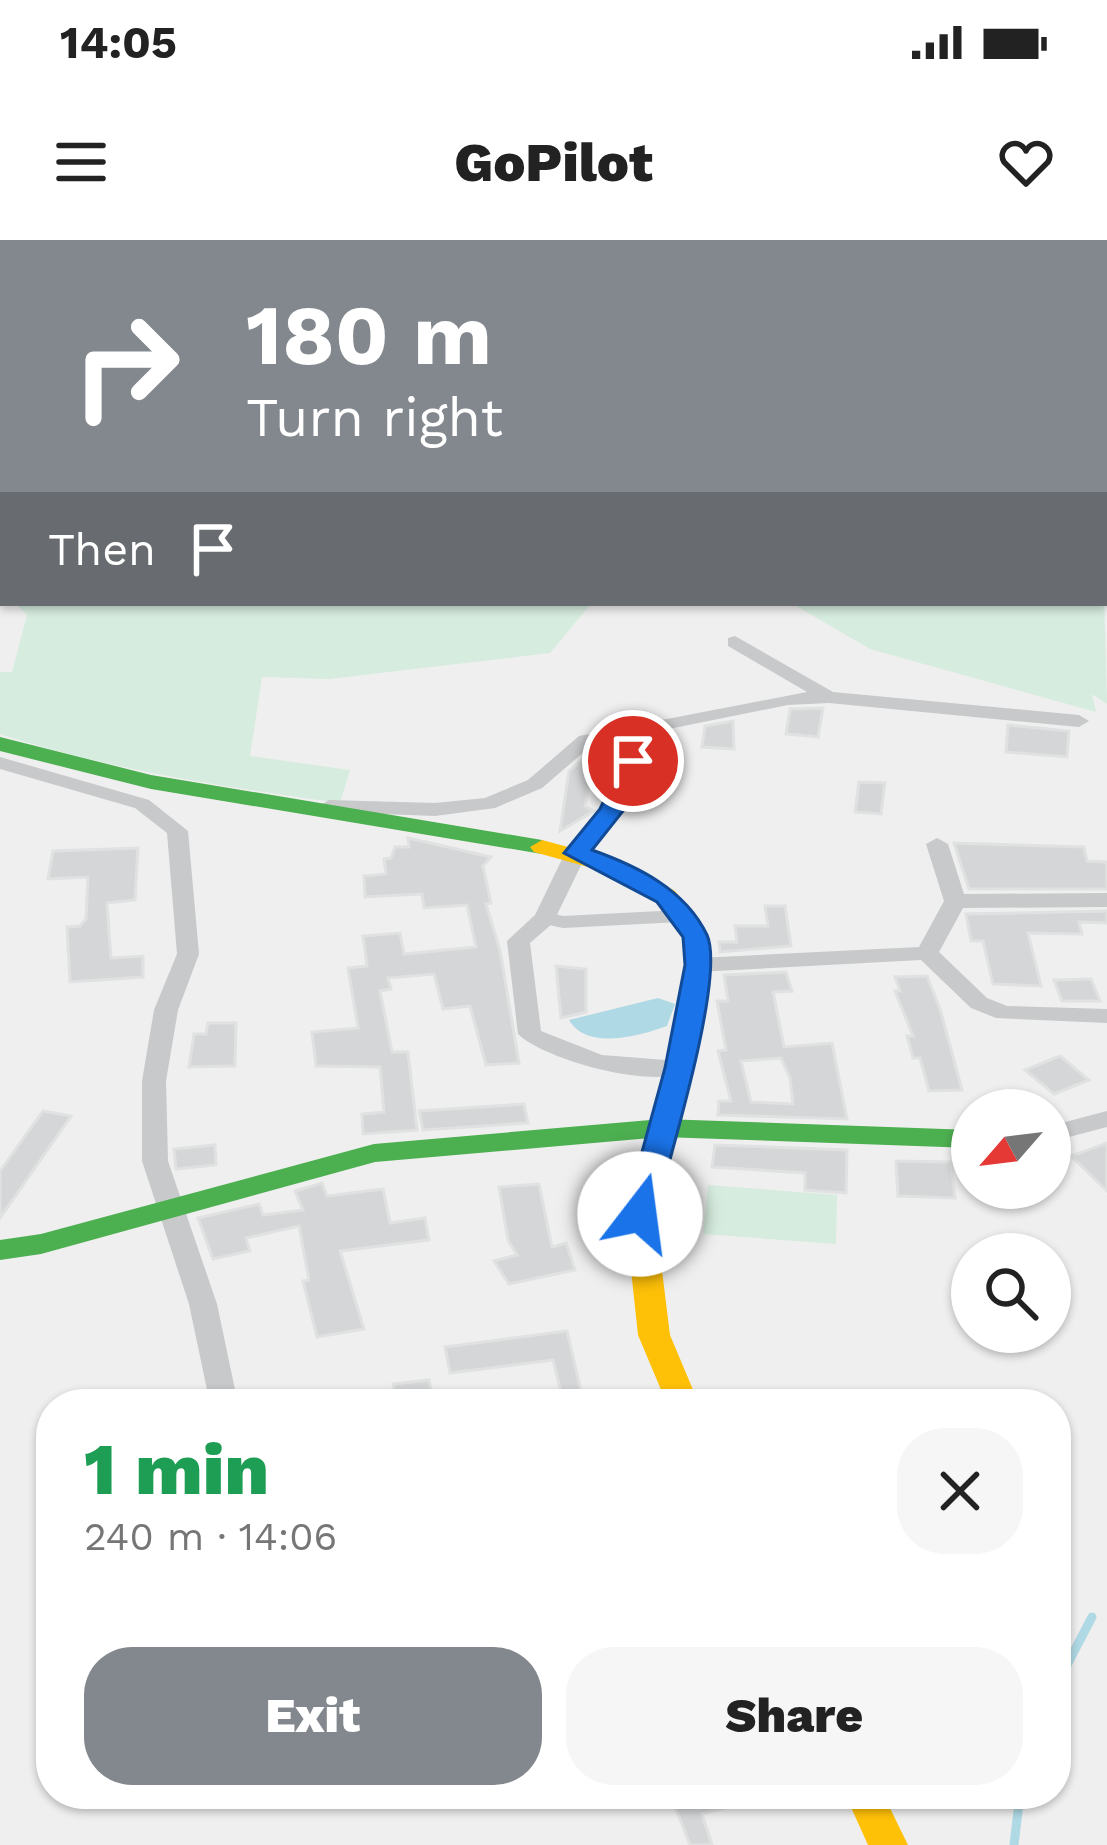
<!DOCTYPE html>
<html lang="en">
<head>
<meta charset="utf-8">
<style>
  body { margin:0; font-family:"Work Sans",sans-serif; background:#f6f6f6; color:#222; height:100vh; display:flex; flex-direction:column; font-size:45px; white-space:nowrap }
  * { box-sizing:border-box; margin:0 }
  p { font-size:39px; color:#767676 }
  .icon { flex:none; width:66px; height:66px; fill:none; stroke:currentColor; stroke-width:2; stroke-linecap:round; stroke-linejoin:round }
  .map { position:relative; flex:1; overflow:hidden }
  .drawer { position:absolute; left:36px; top:1149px; width:1035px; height:420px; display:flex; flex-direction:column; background:#fff; border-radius:48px; box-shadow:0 3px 9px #0004 }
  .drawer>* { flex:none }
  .guide { position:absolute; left:0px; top:0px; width:1107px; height:366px; box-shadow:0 3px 9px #0004; background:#82888e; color:#fff; overflow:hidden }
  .needle { width:78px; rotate:242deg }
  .tools { position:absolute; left:951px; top:849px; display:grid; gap:24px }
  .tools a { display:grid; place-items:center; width:120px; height:120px; border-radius:50%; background:#fff; box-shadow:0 3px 9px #0004; font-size:60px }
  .pin { position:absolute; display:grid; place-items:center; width:102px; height:102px; color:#fff; margin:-51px; border:6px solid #fff; border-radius:50%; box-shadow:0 3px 12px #0007 }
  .me { position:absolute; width:132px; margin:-66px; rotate:15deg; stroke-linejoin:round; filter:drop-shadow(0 0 9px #0008) }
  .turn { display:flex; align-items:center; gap:42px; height:252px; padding:0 48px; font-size:54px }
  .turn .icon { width:156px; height:156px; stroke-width:2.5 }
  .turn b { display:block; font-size:84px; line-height:102px }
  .then { display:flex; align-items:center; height:114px; padding:0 48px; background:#0003; gap:24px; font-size:45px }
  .round { display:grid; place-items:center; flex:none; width:126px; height:126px; border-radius:48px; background:#f6f6f6 }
  .head { display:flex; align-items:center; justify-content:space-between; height:204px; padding:0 48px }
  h1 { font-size:72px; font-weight:800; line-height:90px; color:#1e9e55 }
  .action { display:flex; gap:24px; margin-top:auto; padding:24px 48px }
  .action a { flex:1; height:138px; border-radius:48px; background:#82888e; color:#fff; font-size:48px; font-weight:800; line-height:138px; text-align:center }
  .action a+a { background:#f6f6f6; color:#222 }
  .status { display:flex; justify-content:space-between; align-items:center; height:84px; padding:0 60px; background:#fff; direction:ltr }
  .status svg { height:33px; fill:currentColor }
  header { display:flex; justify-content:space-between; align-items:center; height:156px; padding:0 48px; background:#fff; font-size:54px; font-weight:800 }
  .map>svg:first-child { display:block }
  .green { fill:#d6ecde }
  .water { fill:#afd9e4 }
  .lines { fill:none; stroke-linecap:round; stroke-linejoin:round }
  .stream { stroke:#afd9e4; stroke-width:9 }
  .building { fill:#d5d6d8; stroke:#e0e1e1; stroke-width:3; fill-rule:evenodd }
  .lane { stroke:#c7c9ca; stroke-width:12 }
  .street { fill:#c7c9ca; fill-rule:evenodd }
  .fast { fill:#4caf50; fill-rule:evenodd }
  .slow { fill:#ffc107; fill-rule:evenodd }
  .jam { stroke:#c62828; stroke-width:27 }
  .route { fill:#1a73e8; stroke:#114b97; stroke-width:3 }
</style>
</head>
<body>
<div class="status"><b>14:05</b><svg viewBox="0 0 49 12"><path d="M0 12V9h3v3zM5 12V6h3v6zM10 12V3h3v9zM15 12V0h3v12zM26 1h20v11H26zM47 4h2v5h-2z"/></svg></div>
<header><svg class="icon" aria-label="menu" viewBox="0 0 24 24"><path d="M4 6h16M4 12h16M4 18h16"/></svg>GoPilot<svg class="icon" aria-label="heart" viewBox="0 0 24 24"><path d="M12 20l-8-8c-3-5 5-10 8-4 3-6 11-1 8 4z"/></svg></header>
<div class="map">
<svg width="1107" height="1605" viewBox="0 0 1107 1605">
  <rect width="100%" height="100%" fill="#efefef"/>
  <!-- green -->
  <g class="green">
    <polygon points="411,0 1107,0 1107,346 1104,3 403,3"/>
    <polygon points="1104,350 1107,464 1092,454 1096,472 870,409 791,363 1104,363"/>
    <path d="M15,363H592L550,413L329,439L262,437L250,516L350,530L340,563C225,547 111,530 0,494V432H12L27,375Z"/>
    <polygon points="708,945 837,955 836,1004 703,994"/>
  </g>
  <!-- water -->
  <path class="water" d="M658,758L675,764L667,786C639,796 587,811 569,780Z"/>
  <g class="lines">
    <!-- stream -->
    <g class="stream">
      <polyline points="1056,1446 1092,1377"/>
      <polyline points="1014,1605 1020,1554"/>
    </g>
  </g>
  <!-- building -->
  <g class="building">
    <polygon points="823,468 818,497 786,494 790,469"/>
    <polygon points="733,481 734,509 702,507 705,486"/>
    <polygon points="1008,485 1069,491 1067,517 1006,512"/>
    <polygon points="583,519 594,520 585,566 594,571 560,591 569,531"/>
    <polygon points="859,542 885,543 881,574 855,572"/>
    <polygon points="408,598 491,617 483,626 491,663 486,664 500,710 519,823 486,825 470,766 443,769 434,734 388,738 391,749 380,751 392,812 408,812 417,890 363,894 362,874 384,872 380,827 316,826 312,792 358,788 348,728 367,726 363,696 400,693 404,714 476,707 467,665 424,668 422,654 365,657 364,636 386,634 384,619 391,618 395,607 409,607"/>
    <polygon points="954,603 1084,607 1087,621 1107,622 1107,649 969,649"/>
    <polygon points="138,608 135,660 107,663 111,718 143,716 143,737 70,742 67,687 80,686 86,679 88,637 48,639 53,611"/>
    <polygon points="765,666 785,666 791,706 720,712 719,702 737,702 735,686 768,686"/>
    <polygon points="1107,671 1107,683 1079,682 1082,694 1028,693 1041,746 993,744 983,701 971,701 966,674"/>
    <polygon points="556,726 586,729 586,772 561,778"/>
    <path d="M786,732L792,751L773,752L784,807L832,803L847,879L718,875L719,861H731L718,811L726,810L717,761H728L724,735ZM781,818L790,838L793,864L751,862L741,821Z"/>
    <polygon points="927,736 941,772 962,850 929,851 920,818 913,818 907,796 913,796 895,751 900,751 895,737"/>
    <polygon points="1091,739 1100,761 1062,761 1054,740"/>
    <polygon points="208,783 236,783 235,826 189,827 194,794 206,794"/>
    <polygon points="1060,816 1089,840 1054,854 1025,830"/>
    <polygon points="524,864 528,883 423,890 419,871"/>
    <polygon points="43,871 71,876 0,978 0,931"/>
    <polygon points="1107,903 1107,951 1071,916"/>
    <polygon points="215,905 216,925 176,929 174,909"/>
    <polygon points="715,905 847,910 846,953 805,950 805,933 712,927"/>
    <polygon points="896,921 951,922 955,958 898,956"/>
    <polygon points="322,943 327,956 383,949 390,983 425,978 429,1000 340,1011 364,1089 317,1097 303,1041 309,1040 299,986 246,998 250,1011 213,1019 198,978 259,964 263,975 303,970 295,951"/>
    <polygon points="539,944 552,1007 566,1003 575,1030 509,1044 494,1021 517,1015 508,1000 499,947"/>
    <polygon points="567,1091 584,1164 564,1164 553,1120 450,1133 445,1107"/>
    <polygon points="429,1140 434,1164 397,1164 393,1144"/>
    <polygon points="670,1554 751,1554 752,1561 702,1574 712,1605 690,1605"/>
  </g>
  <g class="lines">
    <!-- lane -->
    <polyline class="lane" points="545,678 563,682 680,676"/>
    <!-- street -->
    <g class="street">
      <path d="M735,396L833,452L1079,475L1089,481L1079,487L829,463L788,465L649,493L621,571L586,615L553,683L530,703L541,791L602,815L679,821L691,828C663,853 544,820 518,794L507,701L535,675L565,613L601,570L627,498L592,505L542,548L495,568L435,576L329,572L319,566L329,560L435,563L485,558L528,540L579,496L807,452L728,406V398Z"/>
      <polygon points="0,517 149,560 188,591 199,714 178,770 166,841 168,921 217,1064 238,1164 210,1164 189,1064 142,921 142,841 154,770 177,714 167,593 135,568 0,529"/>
      <polygon points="937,598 948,604 964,654 1107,653 1107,667 963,668 939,712 987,758 1007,766 1107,769 1107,783 996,778 971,768 921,720 698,732 687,725 698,718 919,707 944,661 926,604"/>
      <polygon points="1107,871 1107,887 1050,902 1050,886"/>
    </g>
    <!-- fast -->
    <g class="fast">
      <polygon points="0,497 151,535 542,600 554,607 542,614 151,549 0,511"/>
      <polygon points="662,879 972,890 972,908 662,897 375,922 41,1014 0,1020 0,1000 41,994 374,904"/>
    </g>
    <!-- slow -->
    <g class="slow">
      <polygon points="3,161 3,171 0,172 0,162"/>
      <polygon points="542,600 624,622 675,651 708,697 711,725 693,828 655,974 670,1095 699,1164 667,1164 638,1095 625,974 665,828 685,725 682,697 657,661 606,632 534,612 530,607"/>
      <polygon points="845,1554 883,1554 908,1605 868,1605"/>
    </g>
    <!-- jam -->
    <polyline class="jam" points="380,3 389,0"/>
  </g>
  <!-- route -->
  <path class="route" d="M633,514L644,521L623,571L592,610C637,626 685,649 707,695C726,737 668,923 655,974L640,984L625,974L665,828L685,725L683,697L657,662L564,613L600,569L625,516Z"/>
</svg>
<div class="tools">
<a><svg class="needle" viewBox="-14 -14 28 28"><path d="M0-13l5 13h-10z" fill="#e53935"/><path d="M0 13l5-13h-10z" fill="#767676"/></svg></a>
<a><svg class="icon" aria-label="search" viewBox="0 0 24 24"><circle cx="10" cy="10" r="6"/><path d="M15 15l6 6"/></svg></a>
</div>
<div class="pin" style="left:633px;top:521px;background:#d93025"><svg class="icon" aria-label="arrive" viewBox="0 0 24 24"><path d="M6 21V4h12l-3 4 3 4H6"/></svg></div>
<svg class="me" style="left:640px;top:974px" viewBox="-20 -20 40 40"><circle r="19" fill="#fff"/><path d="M0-13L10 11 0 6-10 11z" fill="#1a73e8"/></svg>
<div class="guide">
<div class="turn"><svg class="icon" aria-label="right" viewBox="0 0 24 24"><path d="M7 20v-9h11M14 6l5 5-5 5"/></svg><div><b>180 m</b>Turn right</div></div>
<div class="then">Then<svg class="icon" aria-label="arrive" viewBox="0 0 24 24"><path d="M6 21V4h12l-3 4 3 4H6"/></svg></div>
</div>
<section class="drawer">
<div class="head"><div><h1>1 min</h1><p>240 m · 14:06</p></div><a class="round"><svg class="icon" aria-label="close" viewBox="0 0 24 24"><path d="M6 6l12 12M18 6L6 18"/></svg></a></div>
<div class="action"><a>Exit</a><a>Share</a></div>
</section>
</div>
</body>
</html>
